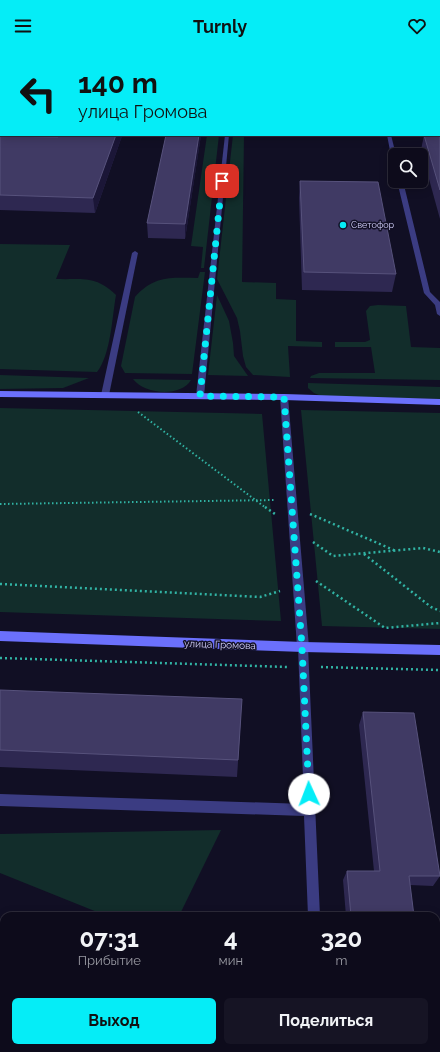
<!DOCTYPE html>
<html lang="ru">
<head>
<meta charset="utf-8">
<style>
  body { margin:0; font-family:Raleway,sans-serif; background:#161424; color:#f1f3f6; height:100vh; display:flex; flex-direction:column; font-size:15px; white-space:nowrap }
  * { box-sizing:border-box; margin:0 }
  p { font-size:13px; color:#9a9ba3 }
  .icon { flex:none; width:22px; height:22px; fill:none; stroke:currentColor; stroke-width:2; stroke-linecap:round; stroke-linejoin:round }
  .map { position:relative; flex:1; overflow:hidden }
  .details { position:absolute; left:0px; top:860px; width:440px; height:140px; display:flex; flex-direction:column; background:#0d0b1b; border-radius:12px 12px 0 0; box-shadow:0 2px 10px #0003,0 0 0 1px #2d2b3a }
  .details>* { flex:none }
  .guide { position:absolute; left:0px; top:0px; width:440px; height:84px; box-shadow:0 2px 10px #0003,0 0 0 1px #2d2b3a; background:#05edf7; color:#111; overflow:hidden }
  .fabs { position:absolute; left:388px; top:96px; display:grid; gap:8px }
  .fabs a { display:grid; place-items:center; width:40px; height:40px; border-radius:6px; background:#0d0b1b; box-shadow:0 2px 10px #0003,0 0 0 1px #2d2b3a; font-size:20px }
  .pin { position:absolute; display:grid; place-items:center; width:34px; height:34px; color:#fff; margin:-17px; border-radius:8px; box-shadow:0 2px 6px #0006 }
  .me { position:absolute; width:44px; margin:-22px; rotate:358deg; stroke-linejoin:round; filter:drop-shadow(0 0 3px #0008) }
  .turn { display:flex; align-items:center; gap:14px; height:84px; padding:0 12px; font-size:18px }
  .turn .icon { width:52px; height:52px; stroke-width:2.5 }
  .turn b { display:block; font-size:28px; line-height:34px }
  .eta { display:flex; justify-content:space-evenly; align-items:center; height:68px; text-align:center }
  .eta b { font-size:24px; font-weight:700; line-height:28px }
  .cta { display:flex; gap:8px; margin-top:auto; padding:8px 12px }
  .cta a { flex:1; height:46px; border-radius:6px; background:#05edf7; color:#111; font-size:16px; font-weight:700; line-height:46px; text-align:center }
  .cta a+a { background:#161424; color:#f1f3f6 }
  header { display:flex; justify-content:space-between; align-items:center; height:52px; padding:0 12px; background:#05edf7; color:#111; font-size:18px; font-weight:700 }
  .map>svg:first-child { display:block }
  .green { fill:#122d2b }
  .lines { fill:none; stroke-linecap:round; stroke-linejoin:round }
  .path-far1 { stroke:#31b3a4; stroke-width:2; stroke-dasharray:1.5 2.5; stroke-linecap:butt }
  .path { stroke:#31b3a4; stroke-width:2.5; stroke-dasharray:2 3; stroke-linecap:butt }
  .lane { fill:#3b3c82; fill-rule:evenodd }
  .street { fill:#3b3c82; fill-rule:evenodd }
  .secondary { fill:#6b70fc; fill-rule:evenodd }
  .wall { fill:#2e2851 }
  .shaded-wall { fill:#1b1637 }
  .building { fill:#403a64; stroke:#57527c }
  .route { stroke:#05edf7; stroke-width:7; stroke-dasharray:0 12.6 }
  .poi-dot { fill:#05edf7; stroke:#110f24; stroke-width:1.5 }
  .labels { text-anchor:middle; stroke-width:3; stroke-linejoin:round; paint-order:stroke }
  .far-poi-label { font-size:9px; fill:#d5d2fe; stroke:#110f24; text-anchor:start }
  .street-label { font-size:10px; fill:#d5d2fe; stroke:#110f24 }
</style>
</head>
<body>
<header><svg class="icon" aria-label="menu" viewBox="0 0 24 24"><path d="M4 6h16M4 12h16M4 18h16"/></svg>Turnly<svg class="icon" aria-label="heart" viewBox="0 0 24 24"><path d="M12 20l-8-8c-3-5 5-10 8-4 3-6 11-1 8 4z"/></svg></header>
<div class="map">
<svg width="440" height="1000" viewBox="0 0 440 1000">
  <rect width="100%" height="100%" fill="#110f24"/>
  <!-- green -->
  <g class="green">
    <polygon points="207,83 219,83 204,216 201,216 203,195 191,194"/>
    <polygon points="233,83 244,83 242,230 276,231 276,247 296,248 296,289 322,290 322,295 288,294 290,325 253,323 246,315 243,304 240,279 237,266 217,227"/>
    <path d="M0,192L70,193L56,227C83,228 95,223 116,243C112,265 111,302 97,320L0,317Z"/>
    <path d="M200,220H205L192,322L125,321L121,314L135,245C155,223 171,226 198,226Z"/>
    <polygon points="217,243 229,269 233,291 234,304 248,324 208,323"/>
    <polygon points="378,253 406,254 411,295 440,296 440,328 310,326 311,324 319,321 375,321 371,295 335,295 335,290 365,290 370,288 366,259 370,254"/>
    <polygon points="0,323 89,326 63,336 0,337"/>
    <path d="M133,327L191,328C180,346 144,342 133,327Z"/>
    <polygon points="308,331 440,335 440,347 321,344 314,341 308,336"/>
    <polygon points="0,356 262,362 281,569 0,560"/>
    <polygon points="301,358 440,361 440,577 322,574"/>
    <polygon points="221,778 179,864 107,864 0,821 0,782"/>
  </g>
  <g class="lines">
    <!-- path-far1 -->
    <g class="path-far1">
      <polyline points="138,360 266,456"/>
      <polyline points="0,452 275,448"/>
    </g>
    <!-- path -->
    <g class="path">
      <polyline points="265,455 275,462"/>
      <polyline points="310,462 396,499"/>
      <polyline points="313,490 333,504 423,496 440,500"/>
      <polyline points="364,502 431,555 440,559"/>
      <polyline points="316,529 385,576 440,571"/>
      <polyline points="0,532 260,545 280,539"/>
      <polyline points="0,606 288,615"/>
      <polyline points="321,615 440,618"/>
    </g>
    <!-- lane -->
    <g class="lane">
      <rect x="233" y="0" width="4" height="1"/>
      <rect x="368" y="0" width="4" height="1"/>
      <rect x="439" y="69" width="1" height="2"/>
      <polygon points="225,83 229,83 204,344 200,346 196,344"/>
      <polygon points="387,83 391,83 396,103 395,103 395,111 392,109"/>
      <polygon points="397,129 403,129 430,240 440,250 440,264 437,262 435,253 424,241"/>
      <polygon points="135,199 138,201 109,343 105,345 101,343 132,201"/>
      <polygon points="303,591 307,592 308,595 320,864 308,864 304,764 0,754 0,742 304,752 298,595 299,592"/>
      <rect x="313" y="996" width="14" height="4"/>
    </g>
    <!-- street -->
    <polygon class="street" points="284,342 288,345 309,595 307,598 303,600 299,598 297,595 280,345"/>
    <!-- secondary -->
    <g class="secondary">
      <polygon points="0,339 284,342 440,347 440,353 284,348 0,345"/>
      <polygon points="0,579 303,590 440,593 440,603 303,600 0,589"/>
    </g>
  </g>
  <!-- wall -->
  <g class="wall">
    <rect x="0" y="14" width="1" height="48"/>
    <polygon points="59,83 201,83 185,187 148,186 147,171 166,84 122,84 95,161 0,158 0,84 58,85"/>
    <polygon points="424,83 440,83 440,167 421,98"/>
    <polygon points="300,129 396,222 392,240 302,238 299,146"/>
    <polygon points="0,638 241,665 237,725 0,715"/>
    <polygon points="363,660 440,824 433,834 410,833 414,864 346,864 343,828 347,819 374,819 359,673"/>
    <polygon points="407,996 436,996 440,1000 407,1000"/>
  </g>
  <!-- shaded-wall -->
  <g class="shaded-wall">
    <polygon points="116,83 122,83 122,84 95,161 93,146"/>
    <polygon points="199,83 201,83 185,187 185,172"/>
  </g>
  <!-- building -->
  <g class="building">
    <polygon points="35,0 211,0 211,1 34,1"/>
    <rect x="249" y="0" width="89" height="1"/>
    <rect x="0" y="14" width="1" height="34"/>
    <polygon points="59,83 116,83 93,146 0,143 0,84 58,85"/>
    <polygon points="166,83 199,83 185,172 147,171"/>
    <polygon points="424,83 440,83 440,138"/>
    <polygon points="300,129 378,130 396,222 304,220"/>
    <polygon points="0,638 242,647 238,708 0,698"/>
    <polygon points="363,660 414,661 440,824 409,824 414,864 351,864 347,819 380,819"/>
    <polygon points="436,956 440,956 440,1000 415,1000 414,996 436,996"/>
  </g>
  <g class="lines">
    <!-- route -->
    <polyline class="route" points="222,129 200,344 284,345 302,595 309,742"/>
  </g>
  <!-- markers -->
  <circle class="poi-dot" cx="343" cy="173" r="4"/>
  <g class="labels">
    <!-- far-poi labels -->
    <g class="far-poi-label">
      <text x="351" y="176">Светофор</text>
    </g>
    <!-- street labels -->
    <g class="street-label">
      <text transform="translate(220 592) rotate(2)" y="4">улица Громова</text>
    </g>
  </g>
</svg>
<div class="fabs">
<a><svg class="icon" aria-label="search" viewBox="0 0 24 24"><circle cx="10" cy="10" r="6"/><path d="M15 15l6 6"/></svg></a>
</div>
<div class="pin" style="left:222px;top:129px;background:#d93025"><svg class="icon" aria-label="arrive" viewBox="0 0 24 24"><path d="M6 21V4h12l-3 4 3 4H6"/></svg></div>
<svg class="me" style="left:309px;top:742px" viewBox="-20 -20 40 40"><circle r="19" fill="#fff"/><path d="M0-13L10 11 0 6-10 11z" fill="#05edf7"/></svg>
<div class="guide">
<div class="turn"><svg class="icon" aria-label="left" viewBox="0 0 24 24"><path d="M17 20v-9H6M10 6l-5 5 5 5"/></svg><div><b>140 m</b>улица Громова</div></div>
</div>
<section class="details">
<div class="eta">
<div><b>07:31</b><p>Прибытие</p></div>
<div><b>4</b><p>мин</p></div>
<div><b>320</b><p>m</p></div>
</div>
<div class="cta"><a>Выход</a><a>Поделиться</a></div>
</section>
</div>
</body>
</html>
